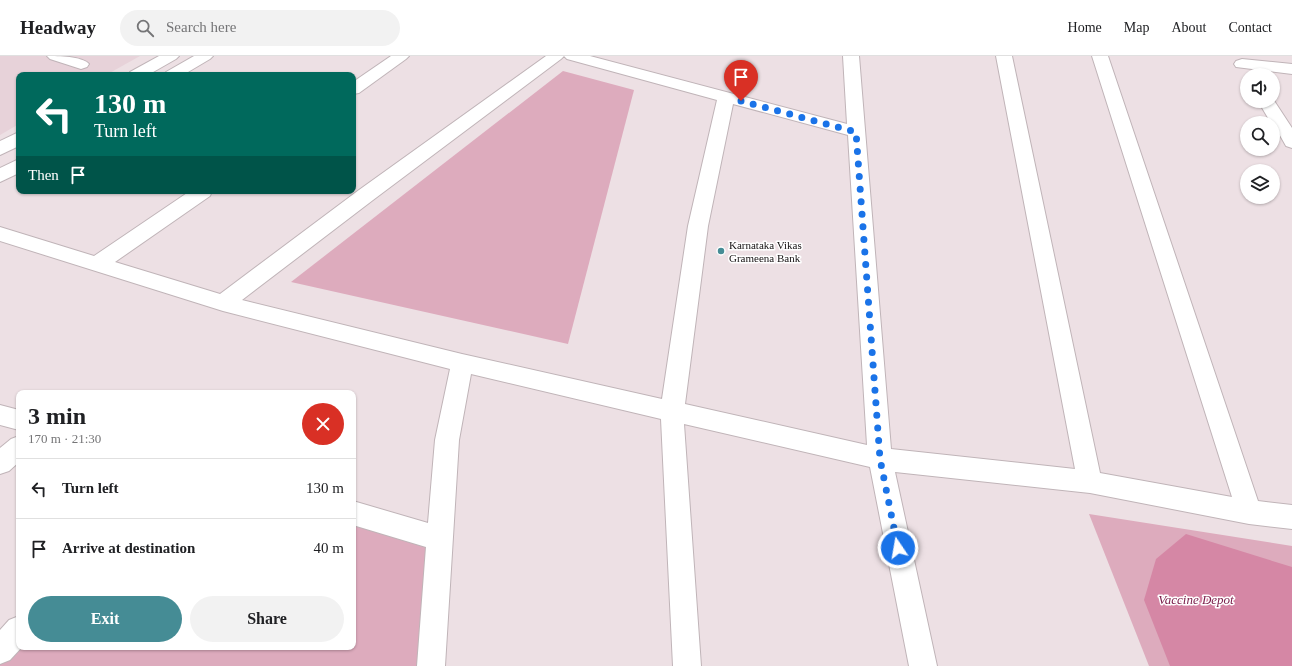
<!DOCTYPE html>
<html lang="en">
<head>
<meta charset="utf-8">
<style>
  body { margin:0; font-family:Georgia,serif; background:#f2f2f2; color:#202124; height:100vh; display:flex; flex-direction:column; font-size:15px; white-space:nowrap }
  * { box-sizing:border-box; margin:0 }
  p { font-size:13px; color:#757577 }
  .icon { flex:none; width:22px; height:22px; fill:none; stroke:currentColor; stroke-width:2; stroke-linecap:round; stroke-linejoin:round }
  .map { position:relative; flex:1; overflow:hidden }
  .sheet { position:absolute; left:16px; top:334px; width:340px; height:260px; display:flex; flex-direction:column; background:#fff; border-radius:8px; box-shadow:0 1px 3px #0004 }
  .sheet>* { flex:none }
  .hud { position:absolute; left:16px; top:16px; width:340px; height:122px; border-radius:8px; box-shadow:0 1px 3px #0004; background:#00695c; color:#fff; overflow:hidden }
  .buttons { position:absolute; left:1240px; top:12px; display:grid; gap:8px }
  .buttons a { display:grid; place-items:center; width:40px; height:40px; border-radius:50%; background:#fff; box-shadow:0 1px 3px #0004; font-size:20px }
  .pin { position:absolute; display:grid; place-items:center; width:34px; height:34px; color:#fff; margin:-41px -17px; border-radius:50% 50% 50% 0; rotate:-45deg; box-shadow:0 0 4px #0007 }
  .pin .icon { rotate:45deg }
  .me { position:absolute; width:44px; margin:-22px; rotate:348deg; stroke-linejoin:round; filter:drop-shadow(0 0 3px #0008) }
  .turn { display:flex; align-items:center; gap:14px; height:84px; padding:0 12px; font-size:18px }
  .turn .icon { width:52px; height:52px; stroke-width:2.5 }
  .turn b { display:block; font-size:28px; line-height:34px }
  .then { display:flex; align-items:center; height:38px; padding:0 12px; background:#0003; gap:8px; font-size:15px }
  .round { display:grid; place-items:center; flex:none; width:42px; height:42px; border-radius:21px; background:#f2f2f2 }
  .summary { display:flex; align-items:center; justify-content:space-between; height:68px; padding:0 12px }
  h1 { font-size:24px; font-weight:700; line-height:30px }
  .cta { display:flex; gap:8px; margin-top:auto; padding:8px 12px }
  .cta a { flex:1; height:46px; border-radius:24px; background:#458c95; color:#fff; font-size:16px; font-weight:700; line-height:46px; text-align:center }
  .cta a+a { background:#f2f2f2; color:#202124 }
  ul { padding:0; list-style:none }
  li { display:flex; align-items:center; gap:12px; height:60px; padding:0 12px; border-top:1px solid #e0e0e0 }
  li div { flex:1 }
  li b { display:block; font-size:15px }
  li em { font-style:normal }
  header { display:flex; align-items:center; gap:24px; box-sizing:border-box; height:56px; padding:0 20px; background:#fff; border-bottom:1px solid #e0e0e0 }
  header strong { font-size:19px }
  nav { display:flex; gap:22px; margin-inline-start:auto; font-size:14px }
  .search { width:280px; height:36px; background:#f2f2f2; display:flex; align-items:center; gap:10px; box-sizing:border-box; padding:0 14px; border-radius:22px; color:#757577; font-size:15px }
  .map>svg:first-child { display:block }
  .built { fill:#e7d2d9 }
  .green { fill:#ddabbd }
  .forest { fill:#d587a5 }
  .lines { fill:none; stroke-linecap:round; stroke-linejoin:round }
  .street-casing { stroke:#c0b4b8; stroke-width:2 }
  .street { fill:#fff; fill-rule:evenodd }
  .route { stroke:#1a73e8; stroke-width:7; stroke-dasharray:0 12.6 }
  .poi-dot { fill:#458c95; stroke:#fff; stroke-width:1.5 }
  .labels { text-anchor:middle; stroke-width:3; stroke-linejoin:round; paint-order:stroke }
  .poi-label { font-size:11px; fill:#141011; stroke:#fff; text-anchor:start }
  .near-park-label { font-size:13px; font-style:italic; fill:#7c204c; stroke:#fff }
</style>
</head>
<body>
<header>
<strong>Headway</strong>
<div class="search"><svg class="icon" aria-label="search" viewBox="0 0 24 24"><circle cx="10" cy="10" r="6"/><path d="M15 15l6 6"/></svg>Search here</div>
<nav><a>Home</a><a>Map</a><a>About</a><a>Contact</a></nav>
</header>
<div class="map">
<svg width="1292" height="610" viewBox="0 0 1292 610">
  <rect width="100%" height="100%" fill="#ede0e4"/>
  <!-- built -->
  <polygon class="built" points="0,0 140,0 106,19 19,19 19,68 0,79"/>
  <!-- green -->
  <g class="green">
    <polygon points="563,15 634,34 568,288 291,226"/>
    <polygon points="1089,458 1292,490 1292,610 1149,610"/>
    <polygon points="353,466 428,488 419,610 0,610 0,605 19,591 353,591"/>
  </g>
  <!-- forest -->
  <polygon class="forest" points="1186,478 1292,511 1292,610 1170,610 1144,544 1156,503"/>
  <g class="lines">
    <!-- street casing -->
    <g class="street-casing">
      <g id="street">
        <path d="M47,0C59,0 81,0 89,8L87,11L81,13L50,3Z"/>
        <polygon points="159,0 179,0 176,3 148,19 128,19 130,16"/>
        <polygon points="194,0 213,0 210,3 183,19 164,19 166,16"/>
        <polygon points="391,0 409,0 406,3 359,37 353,38 353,26"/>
        <path d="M546,0H564L561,3L373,144L242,244L462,298L662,343L688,170L717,44L567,3L564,0H590L847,68L843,0H859L891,393L1075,413L996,0H1012L1100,417L1232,441L1092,0H1108L1258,445L1292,449V473L1249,468L1090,437L895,416L937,610H909L870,411L684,368L701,610H673L661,363L471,318L459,384L445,610H417L426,491L353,469V445L428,467L435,384L450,313L223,255L0,185V171L94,200L190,135H212L210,140L115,206L220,238L359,134ZM733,48L848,79L867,389L685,348L708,170Z"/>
        <polygon points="1242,3 1292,8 1292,18 1236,11 1234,8 1236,5"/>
        <polygon points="1273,43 1292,72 1292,92 1286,90 1273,67 1271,67 1258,45 1273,45"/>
        <polygon points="19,76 19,90 0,99 0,85"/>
        <polygon points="19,103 19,117 0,126 0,112"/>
        <polygon points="0,349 19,354 19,374 0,369"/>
        <polygon points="19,380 19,406 9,415 0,418 0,392 11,383"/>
        <polygon points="19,560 19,591 22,591 10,604 0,608 0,574 9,564"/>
      </g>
    </g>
    <!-- street -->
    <use href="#street" class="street"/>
  </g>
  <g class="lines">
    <!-- route -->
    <polyline class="route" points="741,45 856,76 880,403 898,492"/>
  </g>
  <!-- markers -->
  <circle class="poi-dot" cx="721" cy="195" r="4"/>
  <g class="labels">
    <!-- poi labels -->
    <g class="poi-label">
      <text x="729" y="193">Karnataka Vikas<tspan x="729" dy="13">Grameena Bank</tspan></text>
    </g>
    <!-- near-park labels -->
    <g class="near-park-label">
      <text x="1196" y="548">Vaccine Depot</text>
    </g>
  </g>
</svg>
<div class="buttons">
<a><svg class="icon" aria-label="sound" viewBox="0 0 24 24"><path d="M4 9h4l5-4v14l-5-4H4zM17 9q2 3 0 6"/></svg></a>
<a><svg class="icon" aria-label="search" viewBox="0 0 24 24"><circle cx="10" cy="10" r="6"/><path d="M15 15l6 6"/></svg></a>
<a><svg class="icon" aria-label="layers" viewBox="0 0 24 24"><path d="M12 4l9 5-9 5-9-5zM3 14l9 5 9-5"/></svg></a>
</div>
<div class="pin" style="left:741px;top:45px;background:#d93025"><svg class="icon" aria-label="arrive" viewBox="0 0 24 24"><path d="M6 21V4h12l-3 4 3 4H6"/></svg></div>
<svg class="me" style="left:898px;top:492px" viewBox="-20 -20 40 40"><circle r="17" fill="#1a73e8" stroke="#fff" stroke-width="3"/><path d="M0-11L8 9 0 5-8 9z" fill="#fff"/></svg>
<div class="hud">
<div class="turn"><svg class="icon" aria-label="left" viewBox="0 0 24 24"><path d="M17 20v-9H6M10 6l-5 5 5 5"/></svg><div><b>130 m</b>Turn left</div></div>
<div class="then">Then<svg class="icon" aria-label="arrive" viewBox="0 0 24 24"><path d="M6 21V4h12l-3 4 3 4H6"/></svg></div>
</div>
<section class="sheet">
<div class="summary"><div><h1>3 min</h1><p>170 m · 21:30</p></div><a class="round" style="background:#d93025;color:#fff"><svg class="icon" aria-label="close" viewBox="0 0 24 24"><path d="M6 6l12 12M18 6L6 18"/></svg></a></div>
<ul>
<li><svg class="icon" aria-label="left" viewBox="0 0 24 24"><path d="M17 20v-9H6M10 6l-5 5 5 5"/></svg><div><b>Turn left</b></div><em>130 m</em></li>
<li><svg class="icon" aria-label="arrive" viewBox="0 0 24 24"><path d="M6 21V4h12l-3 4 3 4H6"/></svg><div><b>Arrive at destination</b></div><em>40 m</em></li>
</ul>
<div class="cta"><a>Exit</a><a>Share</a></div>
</section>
</div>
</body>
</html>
